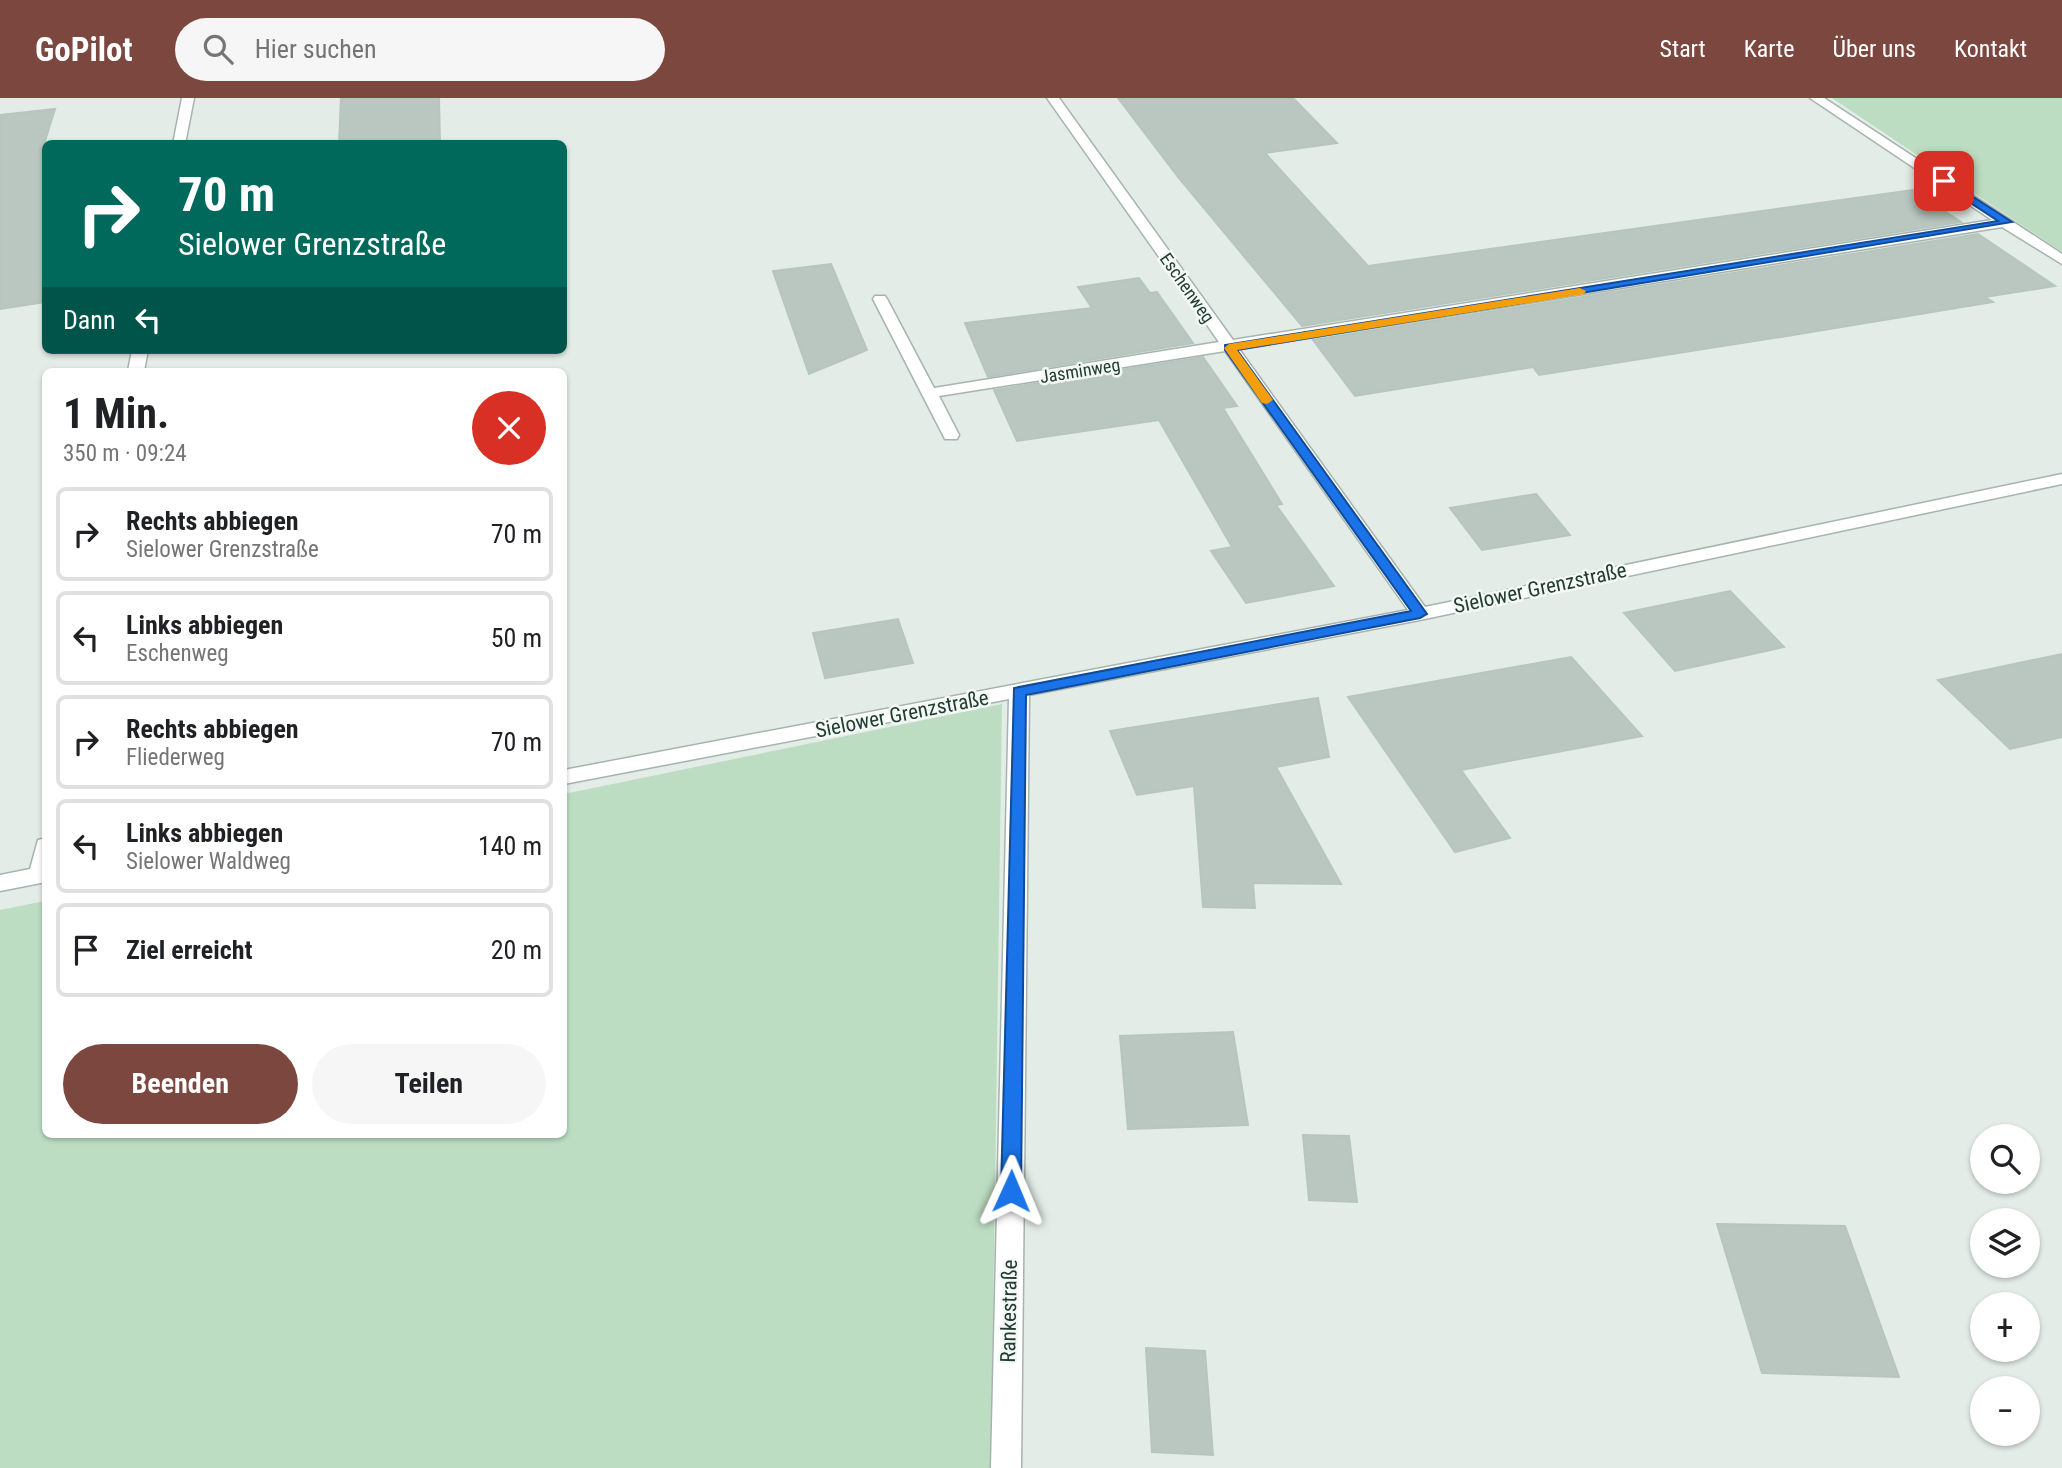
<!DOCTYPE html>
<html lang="de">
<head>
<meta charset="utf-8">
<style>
  body { margin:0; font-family:"Roboto Condensed",sans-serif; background:#f6f6f6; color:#202124; height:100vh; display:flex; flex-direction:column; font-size:26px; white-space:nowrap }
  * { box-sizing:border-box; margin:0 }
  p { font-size:23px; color:#757577 }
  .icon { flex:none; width:38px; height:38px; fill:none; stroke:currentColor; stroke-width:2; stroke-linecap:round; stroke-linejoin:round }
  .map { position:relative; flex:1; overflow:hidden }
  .details { position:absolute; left:42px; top:270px; width:525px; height:770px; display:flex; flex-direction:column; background:#fff; border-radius:10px; box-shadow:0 2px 5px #0004 }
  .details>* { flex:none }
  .top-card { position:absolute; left:42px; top:42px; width:525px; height:214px; border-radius:10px; box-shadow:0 2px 5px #0004; background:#00695c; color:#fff; overflow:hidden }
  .tools { position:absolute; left:1970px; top:1026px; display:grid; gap:14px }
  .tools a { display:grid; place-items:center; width:70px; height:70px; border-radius:50%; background:#fff; box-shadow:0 2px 5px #0004; font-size:35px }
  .pin { position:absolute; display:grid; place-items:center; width:60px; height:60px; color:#fff; margin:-30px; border-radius:14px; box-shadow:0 4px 10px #0006 }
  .me { position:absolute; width:77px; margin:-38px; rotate:1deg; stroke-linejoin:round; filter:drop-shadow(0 0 5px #0008) }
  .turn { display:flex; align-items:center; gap:24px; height:147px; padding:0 21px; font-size:32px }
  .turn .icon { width:91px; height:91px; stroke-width:2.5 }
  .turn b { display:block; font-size:49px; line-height:60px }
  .then { display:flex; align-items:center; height:66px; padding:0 21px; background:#0003; gap:14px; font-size:26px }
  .round { display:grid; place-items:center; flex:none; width:74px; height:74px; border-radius:37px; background:#f6f6f6 }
  .headline { display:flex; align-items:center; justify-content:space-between; height:119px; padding:0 21px }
  h1 { font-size:42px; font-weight:700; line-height:52px }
  .button { display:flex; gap:14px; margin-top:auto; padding:14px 21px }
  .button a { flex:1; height:80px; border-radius:42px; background:#7c473f; color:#fff; font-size:28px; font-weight:700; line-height:80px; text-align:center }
  .button a+a { background:#f6f6f6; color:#202124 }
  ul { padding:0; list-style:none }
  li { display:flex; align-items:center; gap:21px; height:94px; margin:0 14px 10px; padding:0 7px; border:4px solid #e0e0e0; border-radius:10px }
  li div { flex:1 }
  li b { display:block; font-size:26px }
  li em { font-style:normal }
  header { display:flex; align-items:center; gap:42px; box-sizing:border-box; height:98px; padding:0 35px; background:#7c473f; color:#fff }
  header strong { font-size:33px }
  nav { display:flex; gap:38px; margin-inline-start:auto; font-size:24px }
  .search { width:490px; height:63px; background:#f6f6f6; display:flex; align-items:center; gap:18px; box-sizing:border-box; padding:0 24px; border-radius:38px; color:#757577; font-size:26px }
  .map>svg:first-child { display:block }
  .green { fill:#bdddc2 }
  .building { fill:#b9c7c0; stroke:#b6c6be; stroke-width:2 }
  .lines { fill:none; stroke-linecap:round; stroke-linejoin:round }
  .street-casing { stroke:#a6b4ae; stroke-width:3 }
  .street { fill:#fff; fill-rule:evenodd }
  .route { fill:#1a73e8; stroke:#114b97; stroke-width:2 }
  .slow { fill:#f59e0b }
  .labels { text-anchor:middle; stroke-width:5; stroke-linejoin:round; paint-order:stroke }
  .far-street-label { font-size:18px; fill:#233d34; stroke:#f4f9f6 }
  .street-label { font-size:21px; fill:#233d34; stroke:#f4f9f6 }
</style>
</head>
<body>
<header>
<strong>GoPilot</strong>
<div class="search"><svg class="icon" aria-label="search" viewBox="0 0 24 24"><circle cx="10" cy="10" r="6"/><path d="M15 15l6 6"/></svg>Hier suchen</div>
<nav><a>Start</a><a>Karte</a><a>Über uns</a><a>Kontakt</a></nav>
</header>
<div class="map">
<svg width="2062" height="1370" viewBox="0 0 2062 1370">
  <rect width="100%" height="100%" fill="#e3ece7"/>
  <!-- green -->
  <g class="green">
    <polygon points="1832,0 2062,0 2062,154"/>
    <polygon points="1002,606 991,1370 0,1370 0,812 45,803 46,1036 564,1036 564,696"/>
  </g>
  <!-- building -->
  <g class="building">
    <polygon points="341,0 439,0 440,46 339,46"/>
    <polygon points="1118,0 1293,0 1337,45 1265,55 1368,168 1913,92 1961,124 1302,228 1178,79"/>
    <polygon points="55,11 45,43 46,204 0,211 0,17"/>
    <polygon points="1978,136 2055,188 1985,199 1993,204 1787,238 1539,277 1533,269 1355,298 1313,242"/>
    <polygon points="831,166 867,252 809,276 773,173"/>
    <polygon points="1139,180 1150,195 1157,194 1193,245 988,279 965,225 1092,210 1078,189"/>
    <polygon points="1203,259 1237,308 1223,310 1282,406 1276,407 1334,488 1246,505 1211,453 1232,449 1159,322 1017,343 994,292"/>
    <polygon points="1536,396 1570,437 1482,452 1450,410"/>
    <polygon points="1730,493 1784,549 1675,573 1624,515"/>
    <polygon points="898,521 913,565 825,580 813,535"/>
    <polygon points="2062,556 2062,639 2010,651 1938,582"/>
    <polygon points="1571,559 1642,638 1461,672 1510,740 1455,754 1348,599"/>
    <polygon points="1318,600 1329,659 1276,669 1341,786 1253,785 1255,810 1203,809 1194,688 1137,697 1110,633"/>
    <polygon points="1233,934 1248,1027 1128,1031 1120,938"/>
    <polygon points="1303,1037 1349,1038 1357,1104 1309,1102"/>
    <polygon points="1717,1126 1845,1128 1899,1279 1762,1275"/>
    <polygon points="1146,1250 1205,1253 1213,1357 1152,1354"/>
  </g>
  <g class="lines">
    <!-- street casing -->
    <g class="street-casing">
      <g id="street">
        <polygon points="182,0 194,0 185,46 173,46"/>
        <polygon points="1047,0 1059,0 1233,242 1992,122 1810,0 1824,0 2062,156 2062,166 2002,129 1239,251 1425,509 2062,376 2062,386 1420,522 1029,597 1021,1370 991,1370 1009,601 564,686 564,672 1408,512 1225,253 939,298 959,337 957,341 945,341 873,201 875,198 885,198 887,201 934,290 1219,244"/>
        <polygon points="132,252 148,252 144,273 128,273"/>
        <polygon points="46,740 46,784 0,793 0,777 30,771 38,742"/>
      </g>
    </g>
    <!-- street -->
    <use href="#street" class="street"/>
  </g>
  <!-- route -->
  <polygon class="route" points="1944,80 2012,124 1237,252 1427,516 1420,520 1026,597 1021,1093 1018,1099 1011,1102 1004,1099 1001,1093 1014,590 1411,513 1225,252 1225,247 1998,123 1940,85"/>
  <!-- slow -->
  <polygon class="slow" points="1580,190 1586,193 1584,196 1237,252 1273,302 1267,306 1262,305 1224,250 1229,246"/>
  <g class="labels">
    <!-- far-street labels -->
    <g class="far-street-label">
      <text transform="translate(1187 190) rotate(55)" y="6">Eschenweg</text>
      <text transform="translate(1080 273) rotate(-9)" y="6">Jasminweg</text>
    </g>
    <!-- street labels -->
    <g class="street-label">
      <text transform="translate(1540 490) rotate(-12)" y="7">Sielower Grenzstraße</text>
      <text transform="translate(902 616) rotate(-11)" y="7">Sielower Grenzstraße</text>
      <text transform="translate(1009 1213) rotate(-89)" y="7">Rankestraße</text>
    </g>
  </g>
</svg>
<div class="tools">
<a><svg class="icon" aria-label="search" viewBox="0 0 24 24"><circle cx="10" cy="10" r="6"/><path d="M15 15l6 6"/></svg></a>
<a><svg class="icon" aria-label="layers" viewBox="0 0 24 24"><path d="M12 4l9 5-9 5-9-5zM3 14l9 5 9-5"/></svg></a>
<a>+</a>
<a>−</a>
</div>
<div class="pin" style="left:1944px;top:83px;background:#d93025"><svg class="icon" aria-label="arrive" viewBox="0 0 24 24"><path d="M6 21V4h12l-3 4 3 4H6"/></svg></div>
<svg class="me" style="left:1011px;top:1093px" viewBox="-20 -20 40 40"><path d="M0-17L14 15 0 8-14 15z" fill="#1a73e8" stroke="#fff" stroke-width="4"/></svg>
<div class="top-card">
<div class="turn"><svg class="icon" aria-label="right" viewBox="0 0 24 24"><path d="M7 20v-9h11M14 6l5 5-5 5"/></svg><div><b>70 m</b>Sielower Grenzstraße</div></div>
<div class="then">Dann<svg class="icon" aria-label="left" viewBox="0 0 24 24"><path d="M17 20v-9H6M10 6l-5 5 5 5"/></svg></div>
</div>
<section class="details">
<div class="headline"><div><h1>1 Min.</h1><p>350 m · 09:24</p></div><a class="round" style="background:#d93025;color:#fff"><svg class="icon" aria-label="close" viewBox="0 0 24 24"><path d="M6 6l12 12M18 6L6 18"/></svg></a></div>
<ul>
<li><svg class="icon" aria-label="right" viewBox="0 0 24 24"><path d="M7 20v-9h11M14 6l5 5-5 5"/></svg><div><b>Rechts abbiegen</b><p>Sielower Grenzstraße</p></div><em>70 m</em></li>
<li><svg class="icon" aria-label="left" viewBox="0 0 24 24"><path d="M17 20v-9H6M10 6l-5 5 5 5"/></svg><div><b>Links abbiegen</b><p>Eschenweg</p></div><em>50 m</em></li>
<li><svg class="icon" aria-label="right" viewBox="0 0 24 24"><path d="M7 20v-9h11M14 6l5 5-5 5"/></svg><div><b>Rechts abbiegen</b><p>Fliederweg</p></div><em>70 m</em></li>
<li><svg class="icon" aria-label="left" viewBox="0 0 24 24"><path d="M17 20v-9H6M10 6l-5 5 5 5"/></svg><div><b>Links abbiegen</b><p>Sielower Waldweg</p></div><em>140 m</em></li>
<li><svg class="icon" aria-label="arrive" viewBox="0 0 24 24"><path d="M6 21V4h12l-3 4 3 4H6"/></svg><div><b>Ziel erreicht</b></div><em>20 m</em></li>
</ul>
<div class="button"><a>Beenden</a><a>Teilen</a></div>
</section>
</div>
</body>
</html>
